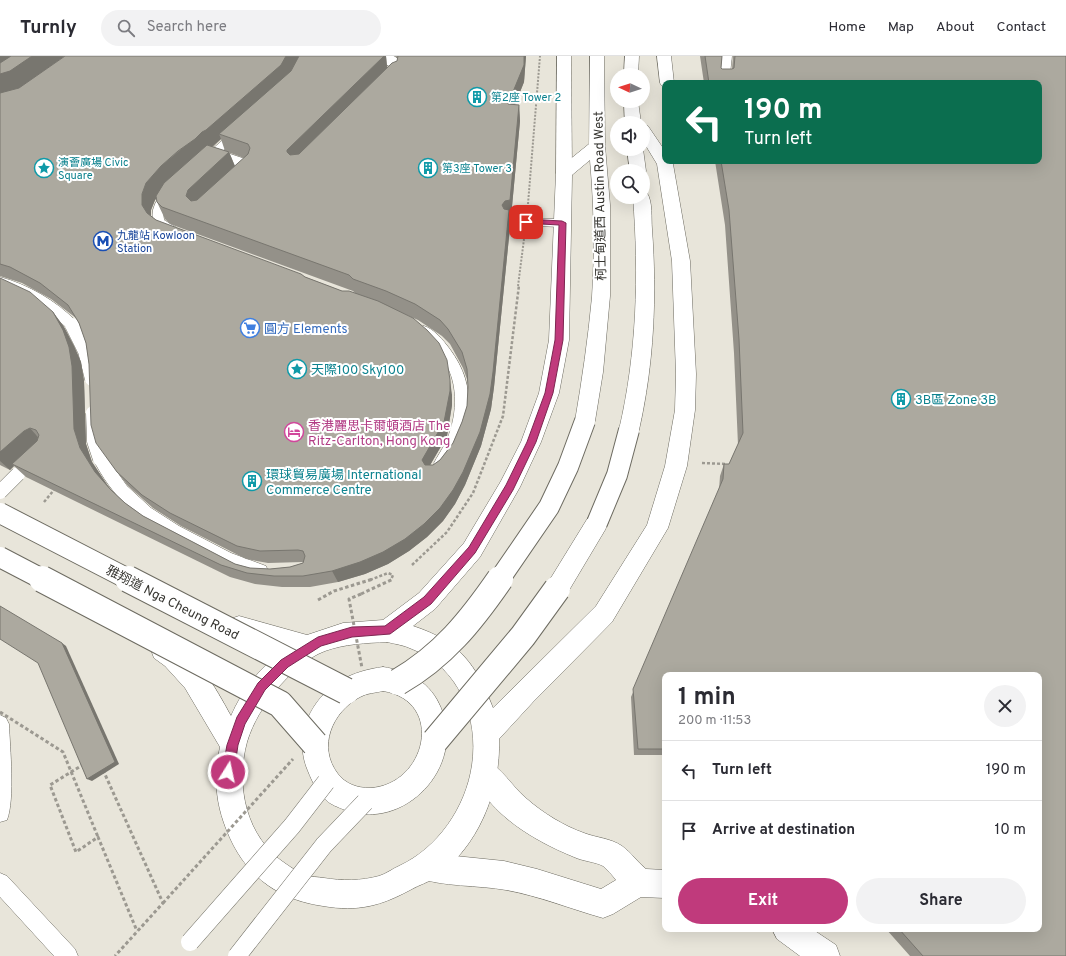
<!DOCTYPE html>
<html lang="en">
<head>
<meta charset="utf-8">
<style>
  body { margin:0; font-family:Overpass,"Noto Sans TC",sans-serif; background:#f2f2f3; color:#2b2b33; height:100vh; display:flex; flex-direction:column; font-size:15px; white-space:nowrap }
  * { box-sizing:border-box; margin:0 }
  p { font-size:13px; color:#7c7c81 }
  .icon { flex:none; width:22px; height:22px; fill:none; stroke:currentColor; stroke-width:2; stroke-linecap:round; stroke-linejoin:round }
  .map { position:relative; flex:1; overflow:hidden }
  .sheet { position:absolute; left:662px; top:616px; width:380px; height:260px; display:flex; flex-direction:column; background:#fff; border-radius:8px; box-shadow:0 4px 16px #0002 }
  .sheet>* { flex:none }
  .guide { position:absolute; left:662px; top:24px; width:380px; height:84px; border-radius:8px; box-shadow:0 4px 16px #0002; background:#0b6e4f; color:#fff; overflow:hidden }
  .needle { width:26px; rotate:274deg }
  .controls { position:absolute; left:610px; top:12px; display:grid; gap:8px }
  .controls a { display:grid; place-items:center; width:40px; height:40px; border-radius:50%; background:#fff; box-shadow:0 4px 16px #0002; font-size:20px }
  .pin { position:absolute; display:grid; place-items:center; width:34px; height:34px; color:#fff; margin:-17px; border-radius:8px; box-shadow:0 2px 6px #0006 }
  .me { position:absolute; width:44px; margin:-22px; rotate:10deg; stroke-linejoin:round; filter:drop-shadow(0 0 3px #0008) }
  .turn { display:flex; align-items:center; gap:14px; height:84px; padding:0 16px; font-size:18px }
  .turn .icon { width:52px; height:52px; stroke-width:2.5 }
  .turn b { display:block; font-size:28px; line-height:34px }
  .round { display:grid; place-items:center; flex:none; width:42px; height:42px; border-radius:21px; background:#f2f2f3 }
  .headline { display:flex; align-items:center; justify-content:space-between; height:68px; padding:0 16px }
  h1 { font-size:24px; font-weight:700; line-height:30px }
  .cta { display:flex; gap:8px; margin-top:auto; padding:8px 16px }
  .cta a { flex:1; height:46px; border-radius:24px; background:#c03a7c; color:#fff; font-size:16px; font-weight:700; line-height:46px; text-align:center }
  .cta a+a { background:#f2f2f3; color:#2b2b33 }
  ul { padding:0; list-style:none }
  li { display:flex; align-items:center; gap:12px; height:60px; padding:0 16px; border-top:1px solid #e1e1e2 }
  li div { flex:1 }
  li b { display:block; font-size:15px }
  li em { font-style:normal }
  header { display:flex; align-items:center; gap:24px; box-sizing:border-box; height:56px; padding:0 20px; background:#fff; border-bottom:1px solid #e1e1e2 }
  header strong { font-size:19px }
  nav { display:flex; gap:22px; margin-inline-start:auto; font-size:14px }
  .search { width:280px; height:36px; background:#f2f2f3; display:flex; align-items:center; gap:10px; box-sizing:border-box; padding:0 14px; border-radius:22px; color:#7c7c81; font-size:15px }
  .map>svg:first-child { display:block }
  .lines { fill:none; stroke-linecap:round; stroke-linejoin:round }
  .lane-casing { stroke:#6d6b61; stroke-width:1 }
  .street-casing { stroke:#6d6b61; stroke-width:1 }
  .secondary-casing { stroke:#6d6b61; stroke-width:1 }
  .path-far2 { stroke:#9c9991; stroke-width:2; stroke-dasharray:2 1.5; stroke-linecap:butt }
  .path-far1 { stroke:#9c9991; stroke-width:2.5; stroke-dasharray:3 2; stroke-linecap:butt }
  .path { stroke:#9c9991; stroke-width:3; stroke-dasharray:3.5 2.5; stroke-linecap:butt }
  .lane { fill:#fff; fill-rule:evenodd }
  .street { fill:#fff; fill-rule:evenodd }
  .secondary { fill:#fff; fill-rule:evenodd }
  .lane-bridge-far2-casing { stroke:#6d6b61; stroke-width:12; stroke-linecap:butt }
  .lane-bridge-far1-casing { stroke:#6d6b61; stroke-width:15; stroke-linecap:butt }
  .lane-bridge-casing { stroke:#6d6b61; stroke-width:19; stroke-linecap:butt }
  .secondary-bridge-far1-casing { stroke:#6d6b61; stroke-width:22; stroke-linecap:butt }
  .secondary-bridge-casing { stroke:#6d6b61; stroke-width:28; stroke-linecap:butt }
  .path-bridge { stroke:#9c9991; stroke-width:3; stroke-dasharray:3.5 2.5; stroke-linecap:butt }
  .lane-bridge-far2 { stroke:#fff; stroke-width:11 }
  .lane-bridge-far1 { stroke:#fff; stroke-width:14 }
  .lane-bridge { stroke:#fff; stroke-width:18 }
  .secondary-bridge-far1 { stroke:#fff; stroke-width:20 }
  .secondary-bridge { stroke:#fff; stroke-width:26 }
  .wall { fill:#949189; fill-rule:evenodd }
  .shaded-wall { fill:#78766f }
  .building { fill:#aca99f; stroke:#78766f }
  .route { fill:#c03a7c; stroke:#7d2651 }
  .labels { text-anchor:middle; stroke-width:4; stroke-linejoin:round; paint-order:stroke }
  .far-culture-label { font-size:11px; fill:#0d838f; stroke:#fff; text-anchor:start }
  .far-transit-label { font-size:11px; fill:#164399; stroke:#fff; text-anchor:start }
  .street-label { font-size:13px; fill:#363530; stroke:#fff }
  .shop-label { font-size:13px; fill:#366cbe; stroke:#fff; text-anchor:start }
  .culture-label { font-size:13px; fill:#0d838f; stroke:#fff; text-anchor:start }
  .hotel-label { font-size:13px; fill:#b23c85; stroke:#fff; text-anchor:start }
</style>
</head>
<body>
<header>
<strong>Turnly</strong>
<div class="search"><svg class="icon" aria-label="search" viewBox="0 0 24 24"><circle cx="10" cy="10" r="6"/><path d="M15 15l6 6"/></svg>Search here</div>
<nav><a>Home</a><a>Map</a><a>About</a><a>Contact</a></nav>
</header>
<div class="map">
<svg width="1066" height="900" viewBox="0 0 1066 900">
  <rect width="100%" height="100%" fill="#e8e5da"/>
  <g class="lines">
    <!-- lane casing -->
    <g class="lane-casing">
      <g id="lane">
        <polygon points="722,0 732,0 729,27 719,27"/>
        <polygon points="238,73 243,76 242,78 208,108 200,108 199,106 200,104 234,74"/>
        <polygon points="510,162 562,163 566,164 568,167 566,170 562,171 506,169 504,166 506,163"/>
        <path d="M0,221C29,229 55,244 77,266L78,269L77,272L72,274L67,272L43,251L0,230Z"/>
        <path d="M424,270C434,273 443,284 449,292C480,333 470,370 446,411L441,413L436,411L434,407C437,401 441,395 445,388C457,363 460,329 444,305C437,294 423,285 418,275L419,272Z"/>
        <path d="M100,397L105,399L127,430L151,452L179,470L231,497L266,510L268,515L266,520C265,520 260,522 260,522C237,523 147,468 129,452C114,438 102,421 93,403L95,399Z"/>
        <path d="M0,659L6,662L9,668C10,692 15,743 7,764L0,766Z"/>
        <polygon points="0,817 7,820 75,893 78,900 54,900 0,841"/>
      </g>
    </g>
    <!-- street casing -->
    <g class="street-casing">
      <g id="street">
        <polygon points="557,0 571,0 572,117 570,121 564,122 558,121 556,117"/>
        <polygon points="657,0 671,0 674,27 665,27 665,31 662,30 660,27"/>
        <path d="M485,704C502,711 512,731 527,743C543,757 564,770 584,777C597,782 610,782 622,790C631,796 637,806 646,813L665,814V842L641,841L613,858L603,862C571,853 539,840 506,834C479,829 441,831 416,821L412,811L416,801L426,797L504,805L537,813L601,833L616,824C612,819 608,814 603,810C596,806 582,805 574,801C535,785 489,759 472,717L476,708Z"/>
        <polygon points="772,873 812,873 836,889 840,900 800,900 777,883"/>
      </g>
    </g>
    <!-- secondary casing -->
    <g class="secondary-casing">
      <g id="secondary">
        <path d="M590,0H604L605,90L610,149V240L603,316L595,365L592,371L585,373L578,371L575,365C582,324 588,283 592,241C595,196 594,149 590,104L572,119L569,284L559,337L541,386L520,431L480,501L435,553L413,570C459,585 476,608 493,652L596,550L647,469L665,410L675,354L676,318L672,205L657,108L643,85V68L648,70L665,95V105H671L673,108L690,205L696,318L695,354L687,410L668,472L612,566L533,646L499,683C501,735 478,792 434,822C427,827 419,829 412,833C381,850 358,856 323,850C280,844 248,822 230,782C216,751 213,725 220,691L185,632L165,610L154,602L151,594L154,586L163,582C196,595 215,631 231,660C242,634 260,612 282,595L230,579L227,571L230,563L239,560L307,579L343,567L383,564L419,537L464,487L501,425L521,386L539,337L549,284L556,117L558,113L589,88ZM387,586C395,588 404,589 412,593C459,611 479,662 472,709C466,751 438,792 399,810C392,813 386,818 379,820C361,825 342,825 324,822C318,821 311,821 305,819C299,817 292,812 286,808C246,782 235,730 247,686C253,666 264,649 276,634C289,619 306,602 325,595C344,588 366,587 387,586Z"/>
        <polygon points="625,0 639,0 638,19 624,19"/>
        <polygon points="624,45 638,45 641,67 625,67"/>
        <polygon points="627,93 643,93 646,115 644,119 643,115 630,115"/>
        <path d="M643,136L647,137C653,146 651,162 652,173C657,240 654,308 639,374L636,380L629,382L622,380L619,374C637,297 639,219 633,141H643Z"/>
        <polygon points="597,457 605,460 608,467 605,474 565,541 557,544 549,541 545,533 549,525 589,460"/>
        <path d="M383,611C410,615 431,627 441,652C466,711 404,776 345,754C338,751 331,749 326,744C316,735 311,723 306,710C295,678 311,643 340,625C353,617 368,613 383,611ZM383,635C446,645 426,729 370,732C357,732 346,728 338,718C317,691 332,656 360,641C367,637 375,637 383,635Z"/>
      </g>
    </g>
    <!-- path-far2 -->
    <g class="path-far2">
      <polyline points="528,148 540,0"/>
      <polyline points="518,230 524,183"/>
    </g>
    <!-- path-far1 -->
    <g class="path-far1">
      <polyline points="702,407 726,408 727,411"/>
      <polyline points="44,446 54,434"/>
      <polyline points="412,509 447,476 473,437 503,360 519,229"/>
      <polyline points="370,524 388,517 393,519 391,524"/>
    </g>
    <!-- path -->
    <g class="path">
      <polyline points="361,538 393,523"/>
      <polyline points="318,544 334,535 373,523"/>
      <polyline points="84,708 50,729 76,796 98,781 137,875"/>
      <polyline points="103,714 163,847 115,900"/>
    </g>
    <!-- lane -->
    <use href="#lane" class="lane"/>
    <!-- street -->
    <use href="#street" class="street"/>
    <!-- secondary -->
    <use href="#secondary" class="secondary"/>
    <!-- lane-bridge-far2 casing -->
    <g class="lane-bridge-far2-casing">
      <g id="lane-bridge-far2">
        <polyline points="383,0 393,6 395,11 394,17"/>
        <polyline points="213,98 249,110 241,116"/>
        <path d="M171,136C162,145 154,155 160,168L173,176"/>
      </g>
    </g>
    <!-- lane-bridge-far1 casing -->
    <g class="lane-bridge-far1-casing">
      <g id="lane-bridge-far1">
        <polyline points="72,269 85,295 92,323"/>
        <polyline points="93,357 94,385 100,403"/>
        <polyline points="0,436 18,418"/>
      </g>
    </g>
    <!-- lane-bridge casing -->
    <g class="lane-bridge-casing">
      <g id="lane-bridge">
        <polyline points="190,886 292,770 326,726"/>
        <polyline points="237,900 324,789 365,746"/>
      </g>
    </g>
    <!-- secondary-bridge-far1 casing -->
    <g class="secondary-bridge-far1-casing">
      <g id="secondary-bridge-far1">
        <polyline points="0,457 130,524"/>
        <polyline points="597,467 617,419 629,374"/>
        <polyline points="0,501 44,524"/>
        <polyline points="499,524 549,451 568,411 585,365"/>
      </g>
    </g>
    <!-- secondary-bridge casing -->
    <g class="secondary-bridge-casing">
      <g id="secondary-bridge">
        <polyline points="42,523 280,648 315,688"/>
        <polyline points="128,523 346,635"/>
        <path d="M398,626C443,600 471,565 500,523"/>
        <polyline points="435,685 523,580 557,533"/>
      </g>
    </g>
    <!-- path-bridge -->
    <g class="path-bridge">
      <polyline points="361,538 349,543 362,612"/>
      <polyline points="0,656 63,696 98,781"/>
      <polyline points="163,847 293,703"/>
    </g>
    <!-- lane-bridge-far2 -->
    <use href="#lane-bridge-far2" class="lane-bridge-far2"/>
    <!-- lane-bridge-far1 -->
    <use href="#lane-bridge-far1" class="lane-bridge-far1"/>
    <!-- lane-bridge -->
    <use href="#lane-bridge" class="lane-bridge"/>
    <!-- secondary-bridge-far1 -->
    <use href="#secondary-bridge-far1" class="secondary-bridge-far1"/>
    <!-- secondary-bridge -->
    <use href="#secondary-bridge" class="secondary-bridge"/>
  </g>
  <!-- wall -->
  <g class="wall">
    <path d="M0,0L43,16L65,0H386L387,11L397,5L398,2L395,0H526L524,26L515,49H519L520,65L511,161H510V171L494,331L491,353L481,390L465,429L455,448L443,465L427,481L409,495L388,508L365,518L338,526L310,531H282L255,528L230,521L26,421L14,410L10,414L0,409V222L53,256L64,271L74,290L81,306L84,325L86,388L92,406L108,430L114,437L125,447L143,460L235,508L250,512L270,513L290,511L303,507V506L268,507L246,503L181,470L153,452L128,430L117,416L89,308L86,287L79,267L76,262L51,243L22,227L0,220ZM221,83L225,95L244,102L235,110L229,96L213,91ZM157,142V146L165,163L170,168L353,235L355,237L342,235L156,164L151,160V154L155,144ZM386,250L418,264L442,280L450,288L463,312L468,326V331L467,350L462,366L453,387L440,404L433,409H430L447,380L452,349V339Z"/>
    <polygon points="700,0 722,0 721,12 722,13 732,13 733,0 1066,0 1066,900 910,900 886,873 1039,873 1039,619 665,619 665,699 634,699 631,641 719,434 720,420 724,408 729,408 738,389 734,297 725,169 715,105 1039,105 1039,27 704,27"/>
  </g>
  <!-- shaded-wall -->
  <g class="shaded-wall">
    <polygon points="0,0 22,0 0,14"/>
    <polygon points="32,0 65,0 20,32 0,38 0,18"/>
    <polygon points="286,0 299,0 286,26 219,78 221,83 169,126 155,144 151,154 151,166 142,149 142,138 146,127 161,110 202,76"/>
    <polygon points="384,0 386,0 387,11 387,17 292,111 287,96 287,94"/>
    <polygon points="524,0 526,0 524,26 508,65 508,48"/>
    <polygon points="519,49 520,65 511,161 510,161 510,171 494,331 491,353 481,390 465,429 455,448 443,465 427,481 409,495 388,508 365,518 338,526 332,515 453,434 506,162 502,149"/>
    <polygon points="229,96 236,113 193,157 186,140 188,134"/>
    <polygon points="53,256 64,271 74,290 81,306 84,325 86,388 92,406 108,430 122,448 95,416 80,392 74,373"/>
    <polygon points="450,324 452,339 452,349 447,380 425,418 422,404"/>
    <polygon points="30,372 43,387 12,408 14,410 10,414 0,405 0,396 24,375"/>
    <polygon points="62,587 66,590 119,708 92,725 87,723"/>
  </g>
  <!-- building -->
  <g class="building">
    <polygon points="11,0 32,0 10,15 0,18 0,7"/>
    <polygon points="65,0 286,0 281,9 206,74 202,76 195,83 178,95 161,110 146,127 142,138 142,149 147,157 156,164 301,218 305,221 342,235 349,235 378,245 413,262 427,274 439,287 447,304 450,324 450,335 444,366 422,404 425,409 433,409 440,404 453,387 462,366 467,350 468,331 467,313 462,296 448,273 440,264 415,248 386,235 353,223 349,219 162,151 157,146 156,140 164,127 207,89 229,96 188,134 186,140 191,145 197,144 248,98 250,92 248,88 219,78 291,15 299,0 384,0 287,94 287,96 290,99 299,98 392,7 397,5 398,0 524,0 524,9 508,48 519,49 510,144 505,145 502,149 504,153 509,154 493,316 490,338 480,376 463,416 453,434 440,452 424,468 405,483 383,496 360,506 332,515 303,520 274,520 247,517 221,509 12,408 37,385 39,379 36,374 30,372 24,375 0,396 0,222 30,236 53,256 63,274 69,291 72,310 74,373 80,392 95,416 111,434 125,447 143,460 235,508 250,512 270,513 290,511 303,507 305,500 303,495 298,494 260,495 237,490 170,457 142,439 117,416 96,387 91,369 89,308 86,287 79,267 68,249 40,227 10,211 0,208 0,37 19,32"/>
    <polygon points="705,0 722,0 721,12 722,13 732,13 734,12 735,0 1066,0 1066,900 923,900 899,873 1039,873 1039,619 665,619 665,693 638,693 633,633 723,423 724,408 729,408 743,377 739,283 729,154 721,105 1039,105 1039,27 709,27"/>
    <polygon points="0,550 62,587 115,706 87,723 38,607 0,583"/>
  </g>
  <!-- route -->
  <polygon class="route" points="526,163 562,165 566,167 563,284 553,337 536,386 513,434 475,497 431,548 390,578 352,581 321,590 288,611 265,634 245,668 238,689 234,716 232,720 228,722 224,720 222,716 227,689 237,661 258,627 281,604 318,581 352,571 385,570 424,541 469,491 506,429 527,386 545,337 555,284 559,169 524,167 524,164"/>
  <!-- icons -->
  <defs>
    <g id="building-ring" transform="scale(1)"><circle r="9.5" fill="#fff" stroke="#0f9aa8" stroke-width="1.5"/><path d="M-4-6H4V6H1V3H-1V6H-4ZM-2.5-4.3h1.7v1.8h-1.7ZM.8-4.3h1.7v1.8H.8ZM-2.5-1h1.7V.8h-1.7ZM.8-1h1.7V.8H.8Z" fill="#0f9aa8"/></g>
    <g id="sight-ring" transform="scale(1)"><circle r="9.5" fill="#fff" stroke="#0f9aa8" stroke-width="1.5"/><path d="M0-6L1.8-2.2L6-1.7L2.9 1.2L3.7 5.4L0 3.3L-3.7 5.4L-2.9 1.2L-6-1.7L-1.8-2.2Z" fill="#0f9aa8"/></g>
    <g id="metro-ring" transform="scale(1)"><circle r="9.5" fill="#fff" stroke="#1a4fb4" stroke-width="1.5"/><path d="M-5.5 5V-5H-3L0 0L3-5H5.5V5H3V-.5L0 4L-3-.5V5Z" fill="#1a4fb4"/></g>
    <g id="supermarket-ring" transform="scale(1)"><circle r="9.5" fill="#fff" stroke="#3f7fe0" stroke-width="1.5"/><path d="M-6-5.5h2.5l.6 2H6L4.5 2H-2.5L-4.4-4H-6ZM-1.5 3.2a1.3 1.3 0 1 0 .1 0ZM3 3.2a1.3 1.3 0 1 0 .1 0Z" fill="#3f7fe0"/></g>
    <g id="hotel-ring" transform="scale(1)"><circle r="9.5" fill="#fff" stroke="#d1479c" stroke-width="1.5"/><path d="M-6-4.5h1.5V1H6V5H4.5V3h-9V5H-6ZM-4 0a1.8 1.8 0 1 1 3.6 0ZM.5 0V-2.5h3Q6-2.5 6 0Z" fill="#d1479c"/></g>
  </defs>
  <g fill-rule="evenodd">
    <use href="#building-ring" x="477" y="41"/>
    <use href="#sight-ring" x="44" y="112"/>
    <use href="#building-ring" x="428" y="112"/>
    <use href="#metro-ring" x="103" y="185"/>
    <use href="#supermarket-ring" x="250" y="272"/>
    <use href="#sight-ring" x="297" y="313"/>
    <use href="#building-ring" x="901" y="343"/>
    <use href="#hotel-ring" x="294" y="376"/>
    <use href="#building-ring" x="252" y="425"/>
  </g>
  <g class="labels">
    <!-- far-culture labels -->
    <g class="far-culture-label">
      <text x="491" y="45">第2座 Tower 2</text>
      <text x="58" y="110">演薈廣場 Civic<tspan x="58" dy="13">Square</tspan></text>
      <text x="442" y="116">第3座 Tower 3</text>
    </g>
    <!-- far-transit labels -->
    <g class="far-transit-label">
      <text x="117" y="183">九龍站 Kowloon<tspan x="117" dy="13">Station</tspan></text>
    </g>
    <!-- street labels -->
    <g class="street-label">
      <text transform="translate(599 140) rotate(-91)" y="5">柯士甸道西 Austin Road West</text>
      <text transform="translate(173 546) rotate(27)" y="5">雅翔道 Nga Cheung Road</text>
    </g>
    <!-- shop labels -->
    <g class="shop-label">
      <text x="264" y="277">圓方 Elements</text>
    </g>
    <!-- culture labels -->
    <g class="culture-label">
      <text x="311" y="318">天際100 Sky100</text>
      <text x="915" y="348">3B區 Zone 3B</text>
      <text x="266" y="423">環球貿易廣場 International<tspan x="266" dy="15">Commerce Centre</tspan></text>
    </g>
    <!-- hotel labels -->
    <g class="hotel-label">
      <text x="308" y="374">香港麗思卡爾頓酒店 The<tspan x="308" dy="15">Ritz-Carlton, Hong Kong</tspan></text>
    </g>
  </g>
</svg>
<div class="controls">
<a><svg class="needle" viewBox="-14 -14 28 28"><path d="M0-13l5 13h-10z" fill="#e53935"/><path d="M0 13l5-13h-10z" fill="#7c7c81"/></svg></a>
<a><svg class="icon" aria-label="sound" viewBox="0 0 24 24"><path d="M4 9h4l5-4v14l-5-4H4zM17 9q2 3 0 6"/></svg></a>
<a><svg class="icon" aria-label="search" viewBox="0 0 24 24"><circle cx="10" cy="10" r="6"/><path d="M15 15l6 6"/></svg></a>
</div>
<div class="pin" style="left:526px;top:166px;background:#d93025"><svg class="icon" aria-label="arrive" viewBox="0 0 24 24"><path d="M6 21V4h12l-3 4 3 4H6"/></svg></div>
<svg class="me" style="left:228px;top:716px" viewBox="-20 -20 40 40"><circle r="17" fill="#c03a7c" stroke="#fff" stroke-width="3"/><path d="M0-11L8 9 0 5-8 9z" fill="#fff"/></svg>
<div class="guide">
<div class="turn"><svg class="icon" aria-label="left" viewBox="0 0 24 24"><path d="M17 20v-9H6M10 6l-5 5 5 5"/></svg><div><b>190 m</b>Turn left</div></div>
</div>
<section class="sheet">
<div class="headline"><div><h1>1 min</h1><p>200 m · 11:53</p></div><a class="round"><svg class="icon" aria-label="close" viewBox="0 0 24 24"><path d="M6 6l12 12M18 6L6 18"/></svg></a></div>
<ul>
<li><svg class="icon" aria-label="left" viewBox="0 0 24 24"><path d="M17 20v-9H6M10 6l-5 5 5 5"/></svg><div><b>Turn left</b></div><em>190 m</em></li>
<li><svg class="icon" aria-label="arrive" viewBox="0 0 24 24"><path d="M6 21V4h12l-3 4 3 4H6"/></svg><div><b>Arrive at destination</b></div><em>10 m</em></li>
</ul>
<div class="cta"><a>Exit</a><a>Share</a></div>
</section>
</div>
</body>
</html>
